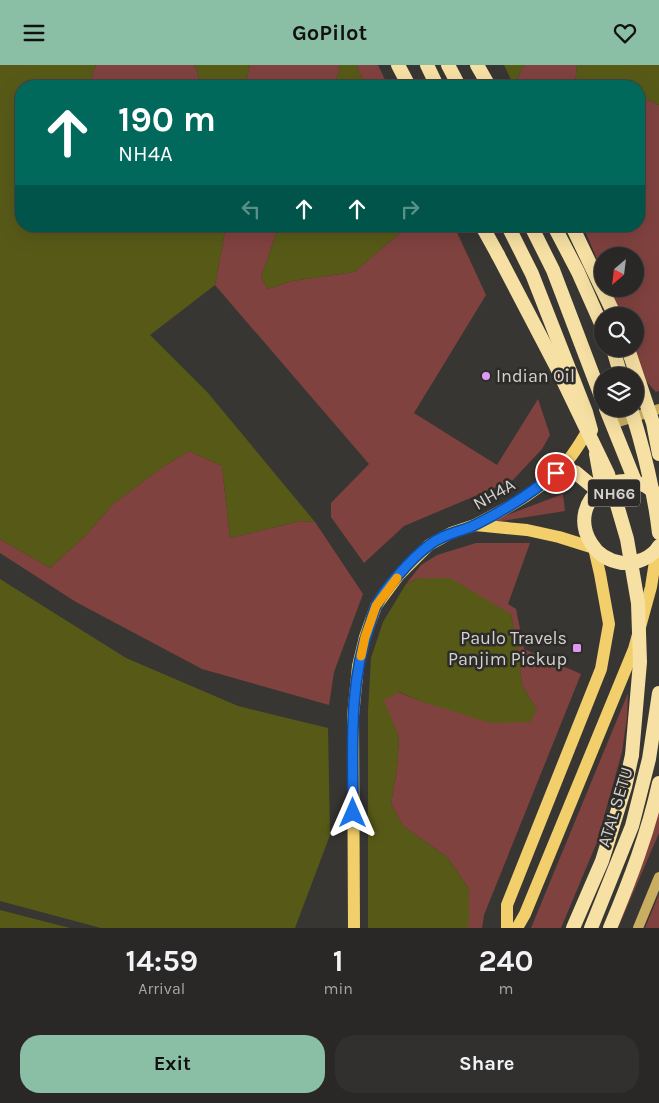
<!DOCTYPE html>
<html lang="en">
<head>
<meta charset="utf-8">
<style>
  body { margin:0; font-family:Karla,sans-serif; background:#32302e; color:#f1f3f6; height:100vh; display:flex; flex-direction:column; font-size:19px; white-space:nowrap }
  * { box-sizing:border-box; margin:0 }
  p { font-size:16px; color:#a5a6a7 }
  .icon { flex:none; width:28px; height:28px; fill:none; stroke:currentColor; stroke-width:2; stroke-linecap:round; stroke-linejoin:round }
  .map { position:relative; height:863px; overflow:hidden }
  .side { display:flex; flex-direction:column; background:#2a2826; flex:1 }
  .side>* { flex:none }
  .top-card { position:absolute; left:15px; top:15px; width:630px; height:152px; border-radius:20px; box-shadow:0 5px 20px #0002,0 0 0 1px #464443; background:#00695c; color:#fff; overflow:hidden }
  .needle { width:32px; rotate:208deg }
  .fabs { position:absolute; left:594px; top:182px; display:grid; gap:10px }
  .fabs a { display:grid; place-items:center; width:50px; height:50px; border-radius:50%; background:#2a2826; box-shadow:0 5px 20px #0002,0 0 0 1px #464443; font-size:25px }
  .pin { position:absolute; display:grid; place-items:center; width:42px; height:42px; color:#fff; margin:-21px; border:2px solid #fff; border-radius:50%; box-shadow:0 1px 5px #0007 }
  .me { position:absolute; width:55px; margin:-28px; rotate:0deg; stroke-linejoin:round; filter:drop-shadow(0 0 4px #0008) }
  .turn { display:flex; align-items:center; gap:18px; height:105px; padding:0 20px; font-size:22px }
  .turn .icon { width:65px; height:65px; stroke-width:2.5 }
  .turn b { display:block; font-size:35px; line-height:42px }
  .lanes { display:flex; align-items:center; height:48px; padding:0 20px; background:#0003; justify-content:center; gap:25px; direction:ltr }
  .lanes .off { opacity:.35 }
  .eta { display:flex; justify-content:space-evenly; align-items:center; height:85px; text-align:center }
  .eta b { font-size:30px; font-weight:700; line-height:35px }
  .cta { display:flex; gap:10px; margin-top:auto; padding:10px 20px }
  .cta a { flex:1; height:58px; border-radius:20px; background:#8abfa5; color:#111; font-size:20px; font-weight:700; line-height:58px; text-align:center }
  .cta a+a { background:#32302e; color:#f1f3f6 }
  header { display:flex; justify-content:space-between; align-items:center; height:65px; padding:0 20px; background:#8abfa5; color:#111; font-size:22px; font-weight:700 }
  .map>svg:first-child { display:block }
  .green { fill:#80423f }
  .water { fill:#575a17 }
  .lines { fill:none; stroke-linecap:round; stroke-linejoin:round }
  .secondary { stroke:#c9ae62; stroke-width:10 }
  .primary { stroke:#f2cf6b; stroke-width:12 }
  .trunk { stroke:#f6e0a3; stroke-width:14 }
  .trunk-bridge { stroke:#f6e0a3; stroke-width:14 }
  .route-casing { stroke:#114b97; stroke-width:12 }
  .route { stroke:#1a73e8; stroke-width:9 }
  .slow { stroke:#f59e0b; stroke-width:9 }
  .poi-dot { fill:#de98f2; stroke:#2e2c29; stroke-width:2 }
  .labels { text-anchor:middle; stroke-width:5; stroke-linejoin:round; paint-order:stroke }
  .shield { fill:#2e2c29; stroke:#a2a09e; stroke-width:1 }
  .shield-label { font-size:16px; font-weight:bold; fill:#d4d2d0 }
  .poi-label { font-size:18px; fill:#d4d2d0; stroke:#2e2c29; text-anchor:start }
  .street-label { font-size:18px; fill:#d4d2d0; stroke:#2e2c29 }
</style>
</head>
<body>
<header><svg class="icon" aria-label="menu" viewBox="0 0 24 24"><path d="M4 6h16M4 12h16M4 18h16"/></svg>GoPilot<svg class="icon" aria-label="heart" viewBox="0 0 24 24"><path d="M12 20l-8-8c-3-5 5-10 8-4 3-6 11-1 8 4z"/></svg></header>
<div class="map">
<svg width="659" height="863" viewBox="0 0 659 863">
  <rect width="100%" height="100%" fill="#383633"/>
  <!-- green -->
  <g class="green">
    <polygon points="96,0 195,0 201,21 88,21"/>
    <polygon points="250,0 339,0 340,3 334,21 245,21"/>
    <polygon points="356,0 378,0 388,21 366,21"/>
    <polygon points="524,0 577,0 575,19 580,21 514,21"/>
    <polygon points="639,31 659,40 659,326 656,327 643,313 635,284 635,251 620,251 609,224 635,224 635,191 602,191 602,206 583,161 639,161"/>
    <polygon points="226,161 279,161 261,212 268,224 292,216 354,207 408,161 454,161 486,230 414,348 497,400 538,334 550,370 542,384 513,415 404,461 364,498 331,452 331,438 369,399 215,220"/>
    <polygon points="189,386 222,401 230,473 300,456 315,457 363,529 334,607 329,640 202,604 76,537 0,488 0,474 50,503 85,471 113,439 161,403"/>
    <polygon points="563,429 565,446 483,459"/>
    <polygon points="476,478 530,478 508,539 516,544 524,584 581,609 484,850 482,863 467,863 469,824 447,792 403,761 391,739 397,703 399,672 383,635 398,627 420,636 446,643 537,645 522,620 518,584 511,549 419,513 406,519 421,500 437,490"/>
    <polygon points="628,628 627,652 622,687 597,777 561,863 531,863"/>
    <polygon points="659,745 659,768 618,863 611,863"/>
    <polygon points="659,829 659,863 645,863"/>
  </g>
  <!-- water -->
  <g class="water">
    <polygon points="0,0 96,0 88,21 21,21 21,161 226,161 215,220 150,270 208,328 315,457 300,456 230,473 222,401 189,386 161,403 113,439 85,471 50,503 0,474"/>
    <polygon points="195,0 250,0 245,21 201,21"/>
    <polygon points="339,0 356,0 366,21 334,21 340,3"/>
    <polygon points="504,0 524,0 514,21"/>
    <polygon points="577,0 659,0 659,40 639,31 639,21 580,21 575,19"/>
    <polygon points="279,161 408,161 354,207 292,216 268,224 261,212"/>
    <polygon points="419,513 450,513 511,549 518,584 522,620 537,645 530,657 490,658 420,636 399,627 384,635 399,672 397,703 391,739 403,761 447,792 469,824 469,858 467,863 368,863 368,646 371,593 383,557 406,519"/>
    <polygon points="0,514 126,593 238,641 328,663 330,770 295,863 101,863 0,836"/>
    <polygon points="0,845 70,863 0,863"/>
  </g>
  <g class="lines">
    <!-- secondary -->
    <g class="secondary">
      <polyline points="612,359 659,344"/>
      <polyline points="638,863 659,812"/>
    </g>
    <!-- primary -->
    <g class="primary">
      <path d="M475,460C509,442 544,424 569,394C577,384 583,373 590,362"/>
      <polyline points="354,863 353,651 358,601 365,572 376,541 399,510 429,480 451,468 475,460 527,465 559,472 594,483 600,509 609,559 601,604 507,840 507,863"/>
      <polyline points="517,863 525,849 634,584 651,522 657,484"/>
    </g>
    <!-- trunk -->
    <g class="trunk">
      <polyline points="398,0 409,21"/>
      <polyline points="427,0 437,21"/>
      <polyline points="448,0 459,21"/>
      <polyline points="477,0 489,21"/>
      <polyline points="482,161 498,190"/>
      <polyline points="508,161 532,209 586,347 591,365"/>
      <polyline points="531,161 553,205 602,334"/>
      <polyline points="554,161 578,207 602,261"/>
      <polyline points="572,161 615,251"/>
      <polyline points="613,284 621,311"/>
      <polyline points="606,344 635,416"/>
      <polyline points="596,389 602,422"/>
      <polyline points="556,408 575,407 598,426"/>
      <path d="M659,432C624,392 564,434 591,478C598,490 610,496 622,498C636,499 652,493 659,481"/>
      <polyline points="573,863 602,796 625,722 632,690"/>
      <polyline points="591,863 632,761 649,694 659,628"/>
      <path d="M610,863C630,815 648,768 659,718"/>
    </g>
    <!-- trunk-bridge -->
    <g class="trunk-bridge">
      <polyline points="498,190 556,301 608,409 627,474 638,538 640,597 632,690"/>
      <polyline points="628,284 653,358 659,389"/>
      <path d="M631,344C644,385 654,426 659,468"/>
    </g>
  </g>
  <g class="lines">
    <!-- route casing -->
    <g class="route-casing">
      <path id="route" d="M353,748C353,685 348,619 370,559C372,553 373,547 376,541C385,523 412,493 428,481C442,469 461,467 477,459C505,445 531,428 556,408"/>
    </g>
    <!-- route -->
    <use href="#route" class="route"/>
    <!-- slow -->
    <polyline class="slow" points="361,591 365,572 376,541 397,513"/>
  </g>
  <!-- markers -->
  <g class="poi-dot">
    <circle cx="486" cy="311" r="5"/>
    <rect x="572" y="578" width="10" height="10" rx="2.5"/>
  </g>
  <g class="labels">
    <!-- shield labels -->
    <rect class="shield" x="588" y="414.5" width="52" height="27" rx="4"/>
    <g class="shield-label">
      <text x="614" y="434">NH66</text>
    </g>
    <!-- poi labels -->
    <g class="poi-label">
      <text x="496" y="317">Indian Oil</text>
      <text x="567" y="579" text-anchor="end">Paulo Travels<tspan x="567" dy="21">Panjim Pickup</tspan></text>
    </g>
    <!-- street labels -->
    <g class="street-label">
      <text transform="translate(494 429) rotate(-30)" y="6">NH4A</text>
      <text transform="translate(615 742) rotate(-73)" y="6">ATAL SETU</text>
    </g>
  </g>
</svg>
<div class="fabs">
<a><svg class="needle" viewBox="-14 -14 28 28"><path d="M0-13l5 13h-10z" fill="#e53935"/><path d="M0 13l5-13h-10z" fill="#a5a6a7"/></svg></a>
<a><svg class="icon" aria-label="search" viewBox="0 0 24 24"><circle cx="10" cy="10" r="6"/><path d="M15 15l6 6"/></svg></a>
<a><svg class="icon" aria-label="layers" viewBox="0 0 24 24"><path d="M12 4l9 5-9 5-9-5zM3 14l9 5 9-5"/></svg></a>
</div>
<div class="pin" style="left:556px;top:408px;background:#d93025"><svg class="icon" aria-label="arrive" viewBox="0 0 24 24"><path d="M6 21V4h12l-3 4 3 4H6"/></svg></div>
<svg class="me" style="left:353px;top:748px" viewBox="-20 -20 40 40"><path d="M0-17L14 15 0 8-14 15z" fill="#1a73e8" stroke="#fff" stroke-width="4"/></svg>
<div class="top-card">
<div class="turn"><svg class="icon" aria-label="ahead" viewBox="0 0 24 24"><path d="M12 20V5M6 11l6-6 6 6"/></svg><div><b>190 m</b>NH4A</div></div>
<div class="lanes"><svg class="icon off" aria-label="left" viewBox="0 0 24 24"><path d="M17 20v-9H6M10 6l-5 5 5 5"/></svg><svg class="icon" aria-label="ahead" viewBox="0 0 24 24"><path d="M12 20V5M6 11l6-6 6 6"/></svg><svg class="icon" aria-label="ahead" viewBox="0 0 24 24"><path d="M12 20V5M6 11l6-6 6 6"/></svg><svg class="icon off" aria-label="right" viewBox="0 0 24 24"><path d="M7 20v-9h11M14 6l5 5-5 5"/></svg></div>
</div>
</div>
<section class="side">
<div class="eta">
<div><b>14:59</b><p>Arrival</p></div>
<div><b>1</b><p>min</p></div>
<div><b>240</b><p>m</p></div>
</div>
<div class="cta"><a>Exit</a><a>Share</a></div>
</section>
</body>
</html>
